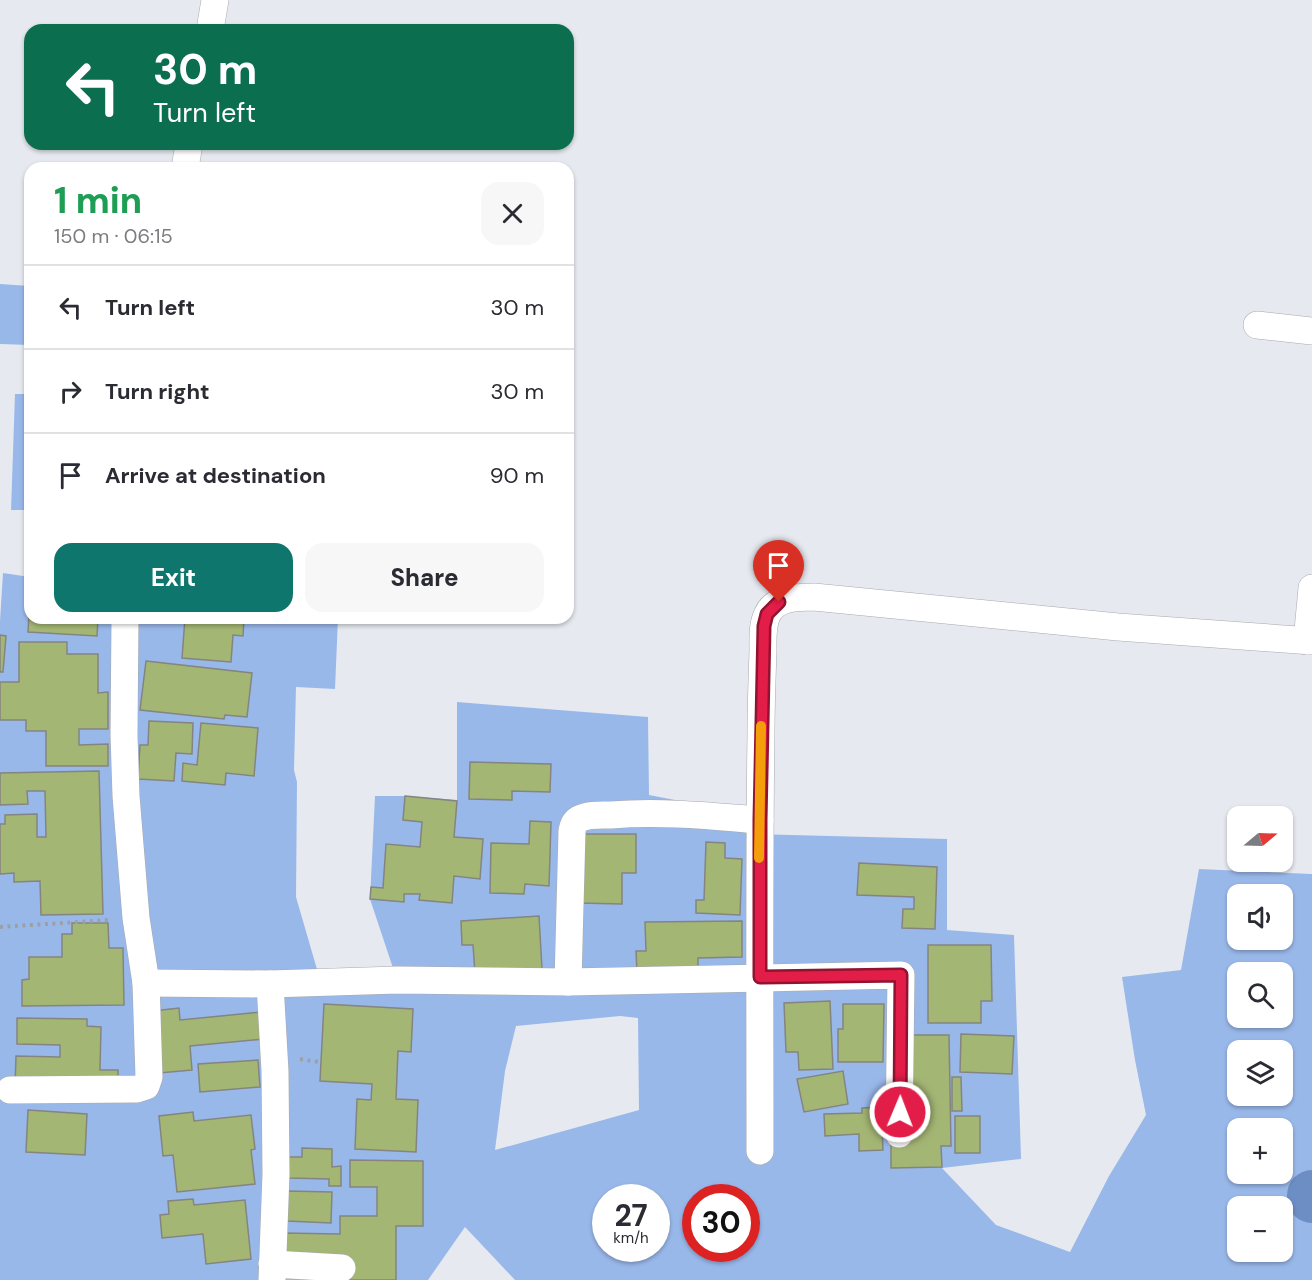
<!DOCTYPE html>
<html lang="en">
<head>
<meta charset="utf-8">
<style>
  body { margin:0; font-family:"DM Sans",sans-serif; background:#f7f7f7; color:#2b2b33; height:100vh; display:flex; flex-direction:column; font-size:22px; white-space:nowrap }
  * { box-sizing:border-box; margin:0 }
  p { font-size:20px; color:#7c7c81 }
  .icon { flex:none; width:33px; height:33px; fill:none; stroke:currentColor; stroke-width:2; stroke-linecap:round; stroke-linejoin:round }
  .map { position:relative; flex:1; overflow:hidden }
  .side { position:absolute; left:24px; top:162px; width:550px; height:462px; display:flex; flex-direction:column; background:#fff; border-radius:18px; box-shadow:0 2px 4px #0004 }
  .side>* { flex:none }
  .banner { position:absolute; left:24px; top:24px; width:550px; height:126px; border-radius:18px; box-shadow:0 2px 4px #0004; background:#0b6e4f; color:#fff; overflow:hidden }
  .needle { width:39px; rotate:71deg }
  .tools { position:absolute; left:1227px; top:806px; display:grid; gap:12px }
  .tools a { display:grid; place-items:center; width:66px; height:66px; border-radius:12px; background:#fff; box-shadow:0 2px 4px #0004; font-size:30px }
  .speed { position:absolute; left:592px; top:1184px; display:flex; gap:12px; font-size:30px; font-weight:700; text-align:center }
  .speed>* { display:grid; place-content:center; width:78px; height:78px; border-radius:50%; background:#fff; box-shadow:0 2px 4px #0004; line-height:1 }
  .speed small { font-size:15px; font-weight:400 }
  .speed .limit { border:9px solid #d22; background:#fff; color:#111 }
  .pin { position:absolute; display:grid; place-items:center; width:51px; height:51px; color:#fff; margin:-62px -26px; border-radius:50% 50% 50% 0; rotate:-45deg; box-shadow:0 0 6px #0007 }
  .pin .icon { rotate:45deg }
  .me { position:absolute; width:66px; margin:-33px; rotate:1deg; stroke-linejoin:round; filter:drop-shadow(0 0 4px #0008) }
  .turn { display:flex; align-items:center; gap:21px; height:126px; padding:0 30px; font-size:27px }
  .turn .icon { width:78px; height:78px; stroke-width:2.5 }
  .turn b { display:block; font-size:42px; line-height:51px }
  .round { display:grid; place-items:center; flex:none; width:63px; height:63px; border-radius:18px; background:#f7f7f7 }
  .head { display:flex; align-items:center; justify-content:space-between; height:102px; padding:0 30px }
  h1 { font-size:36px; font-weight:800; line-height:45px; color:#1e9e55 }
  .button { display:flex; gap:12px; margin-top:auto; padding:12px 30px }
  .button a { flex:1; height:69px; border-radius:18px; background:#0f766e; color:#fff; font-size:24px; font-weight:800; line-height:69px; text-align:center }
  .button a+a { background:#f7f7f7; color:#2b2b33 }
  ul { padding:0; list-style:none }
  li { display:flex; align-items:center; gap:18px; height:84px; padding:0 30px; border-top:2px solid #e1e1e2 }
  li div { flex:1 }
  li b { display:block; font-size:22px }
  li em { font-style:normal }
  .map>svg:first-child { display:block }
  .green { fill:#99b8ea; fill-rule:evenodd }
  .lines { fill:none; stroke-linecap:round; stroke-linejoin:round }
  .river { stroke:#6c8ec5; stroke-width:50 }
  .building { fill:#a4b674; stroke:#848580; stroke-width:1.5 }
  .street-casing { stroke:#a6a9af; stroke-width:28 }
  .path { stroke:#9ca0a4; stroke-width:4; stroke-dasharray:3 4.5; stroke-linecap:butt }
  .street { stroke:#fff; stroke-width:27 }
  .route-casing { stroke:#92132f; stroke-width:15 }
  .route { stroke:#e11d48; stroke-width:10 }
  .slow { stroke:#f59e0b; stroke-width:10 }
</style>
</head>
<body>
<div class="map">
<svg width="1312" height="1280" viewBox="0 0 1312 1280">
  <rect width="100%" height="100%" fill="#e6eaf0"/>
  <!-- green -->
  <g class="green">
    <polygon points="0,284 30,286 30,345 0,344"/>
    <polygon points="15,394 30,394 30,510 11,510"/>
    <path d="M3,573L30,577V618H338L335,689L296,687L294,770L297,782L296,897L321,983L397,980L370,899L375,796H405L457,800V702L648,717L649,795L696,804L755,834L947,839V930L1014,935L1021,1159L942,1168L996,1225L1070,1252L1109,1176L1146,1115L1135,1060L1122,977L1181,970L1199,869L1312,874V1280H515L465,1227L428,1280H0V621ZM1238,894H1282V939H1238ZM1238,972H1282V1017H1238ZM620,1016L638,1018L639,1110L495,1150L505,1071L516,1026ZM1238,1050H1282V1095H1238ZM1238,1128H1282V1173H1238ZM606,1197H657V1248H606ZM696,1197H747V1248H696ZM1238,1206H1282V1251H1238Z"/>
  </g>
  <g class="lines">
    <!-- river -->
    <polyline class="river" points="1312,1195 1312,1198"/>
  </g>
  <!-- building -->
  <g class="building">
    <polygon points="30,597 30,618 98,618 97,636 28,632"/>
    <polygon points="185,618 244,618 243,636 233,635 231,662 182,658"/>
    <polygon points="0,635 6,636 3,672 0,672"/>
    <polygon points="19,642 67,642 67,654 98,654 98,693 108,692 108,729 79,729 79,745 108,744 108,766 46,766 46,731 26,731 26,720 0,720 0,682 19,682"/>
    <polygon points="146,661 252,673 247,717 225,715 224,719 140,710"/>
    <polygon points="149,721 193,723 192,754 176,753 174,781 138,779 140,745 148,745"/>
    <polygon points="201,723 258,728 254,776 226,773 225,785 182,781 183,763 197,765"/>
    <polygon points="470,762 551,764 550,792 512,791 512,800 469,799"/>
    <polygon points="99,771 103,914 41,915 40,881 14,882 14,873 0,874 0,824 5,824 5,815 37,814 37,837 46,837 45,791 27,791 28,804 0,805 0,773"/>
    <polygon points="405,796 457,801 454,837 483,839 480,879 454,876 452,903 419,900 420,894 404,894 404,902 370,899 371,887 383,888 386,844 420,847 422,822 403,820"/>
    <polygon points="530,821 551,822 549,886 525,884 524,894 490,893 491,843 529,844"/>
    <polygon points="577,834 636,834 636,873 622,873 622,904 577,903"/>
    <polygon points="706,842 725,843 725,858 742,859 740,915 696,913 696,900 704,900"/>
    <polygon points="859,863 937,867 935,929 902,928 903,909 914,909 914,897 857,895"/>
    <polygon points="539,916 542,969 475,973 473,945 462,945 461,921"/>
    <polygon points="742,921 742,957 698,958 698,972 637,973 636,951 646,951 645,922"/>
    <polygon points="72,923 108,923 109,948 123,948 124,1005 22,1006 22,980 29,979 29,957 62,957 62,934 72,934"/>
    <polygon points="928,945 991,945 992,1001 981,1001 981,1023 928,1023"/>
    <polygon points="830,1001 833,1069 799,1070 798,1052 786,1052 784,1003"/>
    <polygon points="324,1004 413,1009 411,1052 398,1051 396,1099 418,1100 416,1152 355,1149 357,1099 371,1100 372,1084 320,1081"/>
    <polygon points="843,1004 884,1004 883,1062 838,1062 838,1029 843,1029"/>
    <polygon points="179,1008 180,1020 262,1012 265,1039 190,1046 192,1070 159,1073 153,1011"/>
    <polygon points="17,1018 87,1019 87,1026 101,1027 100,1070 118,1070 118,1088 15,1086 16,1056 60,1057 60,1045 17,1044"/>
    <polygon points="961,1034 1014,1036 1012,1074 960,1072"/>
    <polygon points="902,1035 949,1035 951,1146 941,1146 942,1167 891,1168 891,1140"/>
    <polygon points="258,1060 260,1087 200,1092 198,1064"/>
    <polygon points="843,1071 848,1104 804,1112 797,1079"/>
    <polygon points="952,1077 961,1077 962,1111 952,1111"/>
    <polygon points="881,1107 883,1150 859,1151 859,1134 825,1136 824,1114 862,1113 862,1108"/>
    <polygon points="28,1110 87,1114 85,1155 26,1152"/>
    <polygon points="193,1112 194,1121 251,1115 255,1149 251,1150 255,1184 177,1192 173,1155 163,1156 159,1116"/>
    <rect x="955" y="1116" width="25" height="37"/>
    <polygon points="302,1148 332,1149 332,1167 341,1166 341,1186 329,1186 329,1179 288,1178 289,1157 302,1157"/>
    <polygon points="350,1160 423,1161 423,1226 396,1226 396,1280 343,1280 284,1262 284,1233 340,1234 340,1216 377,1216 377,1187 350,1187"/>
    <polygon points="287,1191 332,1192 331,1223 287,1221"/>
    <polygon points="193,1199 194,1205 245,1200 251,1259 206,1264 203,1234 162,1238 160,1215 169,1214 168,1201"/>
  </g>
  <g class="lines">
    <!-- street casing -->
    <g class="street-casing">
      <g id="street">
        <polyline points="210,30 215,0"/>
        <polyline points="185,168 189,144"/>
        <polyline points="1257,325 1312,331"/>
        <polyline points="1307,641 1312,588"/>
        <path d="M568,982L572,831C573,826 574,822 579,819C588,814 601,815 611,815C661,811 710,816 760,820"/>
        <polyline points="146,983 270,984 397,980 568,982 901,975 899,1134"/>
        <polyline points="270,984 275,1071 276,1174 272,1280"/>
        <polyline points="10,1090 137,1089 146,1086 149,1077 146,983 136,918 126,796 124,735 125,618"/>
        <path d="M760,1151C760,1012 759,872 761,733C761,706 762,679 763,651C763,640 762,626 767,615C775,597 798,597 814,597L1118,627L1312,641"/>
        <polyline points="272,1264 342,1268"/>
      </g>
    </g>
    <!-- path -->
    <g class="path">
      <polyline points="0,927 109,920"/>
      <polyline points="300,1059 319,1062"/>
    </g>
    <!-- street -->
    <use href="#street" class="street"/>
  </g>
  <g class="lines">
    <!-- route casing -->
    <g class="route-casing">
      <polyline id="route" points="779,602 767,614 764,626 760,820 760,977 901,975 900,1112"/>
    </g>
    <!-- route -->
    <use href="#route" class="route"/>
    <!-- slow -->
    <polyline class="slow" points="759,858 761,726"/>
  </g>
</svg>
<div class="tools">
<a><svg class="needle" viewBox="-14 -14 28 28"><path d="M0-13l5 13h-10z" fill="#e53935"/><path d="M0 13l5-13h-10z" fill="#7c7c81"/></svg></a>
<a><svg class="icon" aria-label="sound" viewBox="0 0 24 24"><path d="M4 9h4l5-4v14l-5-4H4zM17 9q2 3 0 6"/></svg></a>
<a><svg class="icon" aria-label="search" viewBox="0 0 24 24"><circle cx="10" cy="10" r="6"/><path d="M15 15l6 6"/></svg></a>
<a><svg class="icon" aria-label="layers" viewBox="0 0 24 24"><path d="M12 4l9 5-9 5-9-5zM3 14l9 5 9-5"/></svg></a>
<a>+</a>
<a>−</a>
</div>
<div class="speed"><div>27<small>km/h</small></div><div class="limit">30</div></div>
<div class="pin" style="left:779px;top:602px;background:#d93025"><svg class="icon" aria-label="arrive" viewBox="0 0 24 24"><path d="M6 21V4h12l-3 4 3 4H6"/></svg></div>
<svg class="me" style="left:900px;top:1112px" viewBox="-20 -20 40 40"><circle r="17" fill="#e11d48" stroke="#fff" stroke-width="3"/><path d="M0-11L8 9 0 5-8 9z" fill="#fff"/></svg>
<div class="banner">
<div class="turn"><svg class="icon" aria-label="left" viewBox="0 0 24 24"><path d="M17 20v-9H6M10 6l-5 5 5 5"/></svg><div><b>30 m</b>Turn left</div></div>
</div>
<section class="side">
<div class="head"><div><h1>1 min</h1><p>150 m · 06:15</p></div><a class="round"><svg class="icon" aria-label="close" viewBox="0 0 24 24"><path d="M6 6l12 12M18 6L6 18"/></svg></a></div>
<ul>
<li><svg class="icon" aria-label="left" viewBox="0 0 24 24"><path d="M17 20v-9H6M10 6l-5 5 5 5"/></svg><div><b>Turn left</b></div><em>30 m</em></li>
<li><svg class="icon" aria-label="right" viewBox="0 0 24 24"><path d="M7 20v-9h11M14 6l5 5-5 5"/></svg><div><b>Turn right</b></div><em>30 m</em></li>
<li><svg class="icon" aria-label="arrive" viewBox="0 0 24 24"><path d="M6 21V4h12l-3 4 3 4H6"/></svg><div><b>Arrive at destination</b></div><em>90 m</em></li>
</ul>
<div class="button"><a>Exit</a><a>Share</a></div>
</section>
</div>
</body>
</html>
